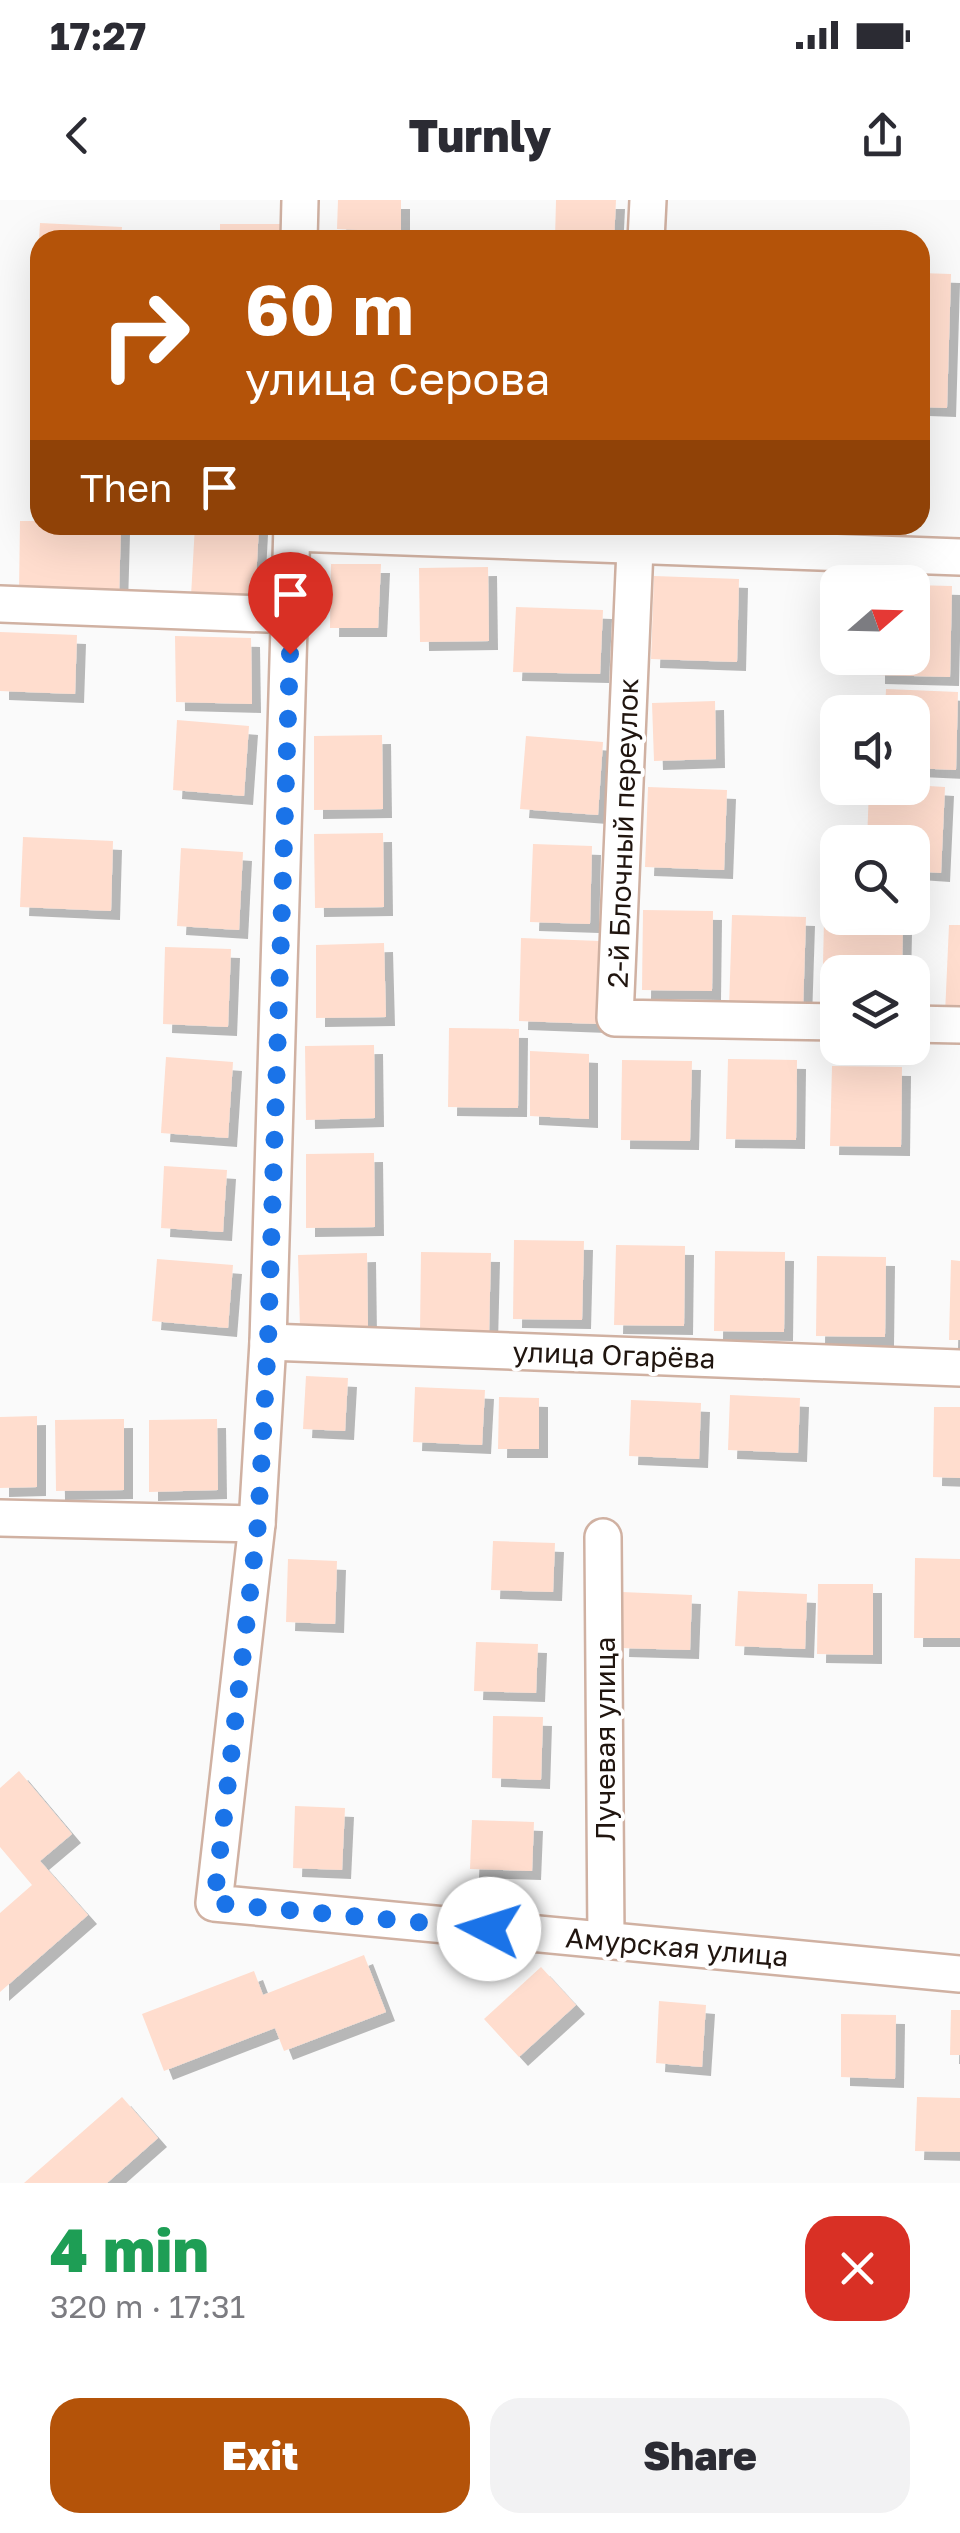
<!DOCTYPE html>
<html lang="en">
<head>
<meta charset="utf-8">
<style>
  body { margin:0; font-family:"Golos Text",sans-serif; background:#f2f2f3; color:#2b2b33; height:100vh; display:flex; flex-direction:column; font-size:38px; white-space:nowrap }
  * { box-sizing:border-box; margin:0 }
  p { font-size:32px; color:#7c7c81 }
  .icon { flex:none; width:55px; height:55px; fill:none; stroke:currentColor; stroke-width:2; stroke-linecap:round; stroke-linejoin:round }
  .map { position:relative; height:1983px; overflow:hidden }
  .drawer { display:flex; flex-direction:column; background:#fff; flex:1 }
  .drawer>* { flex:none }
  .guide { position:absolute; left:30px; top:30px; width:900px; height:305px; border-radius:30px; box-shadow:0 10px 40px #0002; background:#b45309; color:#fff; overflow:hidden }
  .needle { width:65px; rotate:70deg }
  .fabs { position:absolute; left:820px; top:365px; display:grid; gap:20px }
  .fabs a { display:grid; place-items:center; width:110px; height:110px; border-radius:20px; background:#fff; box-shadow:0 10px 40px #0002; font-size:50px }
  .pin { position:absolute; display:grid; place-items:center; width:85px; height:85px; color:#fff; margin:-102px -42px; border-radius:50% 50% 50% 0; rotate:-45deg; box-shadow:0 0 10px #0007 }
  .pin .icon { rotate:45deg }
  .me { position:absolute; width:110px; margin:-55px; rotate:275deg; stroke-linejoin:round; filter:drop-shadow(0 0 8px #0008) }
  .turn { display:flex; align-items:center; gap:35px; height:210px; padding:0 50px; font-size:45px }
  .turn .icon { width:130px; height:130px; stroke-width:2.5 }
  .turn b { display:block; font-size:70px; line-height:85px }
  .then { display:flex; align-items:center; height:95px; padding:0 50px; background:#0003; gap:20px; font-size:38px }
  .round { display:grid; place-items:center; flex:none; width:105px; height:105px; border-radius:30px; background:#f2f2f3 }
  .overview { display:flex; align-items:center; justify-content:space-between; height:170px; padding:0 50px }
  h1 { font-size:60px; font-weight:800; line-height:75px; color:#1e9e55 }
  .primary-button { display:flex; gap:20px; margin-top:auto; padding:20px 50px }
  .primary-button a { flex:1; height:115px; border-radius:30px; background:#b45309; color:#fff; font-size:40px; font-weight:800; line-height:115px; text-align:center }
  .primary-button a+a { background:#f2f2f3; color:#2b2b33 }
  .status { display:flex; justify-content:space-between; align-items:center; height:70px; padding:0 50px; background:#fff; direction:ltr }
  .status svg { height:28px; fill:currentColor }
  header { display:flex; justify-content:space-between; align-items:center; height:130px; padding:0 50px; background:#fff; font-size:45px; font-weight:800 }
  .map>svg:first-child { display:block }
  .building { fill:#ffddce; filter:url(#shadow) }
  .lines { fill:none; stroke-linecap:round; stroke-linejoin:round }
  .minor-casing { stroke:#d0b1a2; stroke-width:40 }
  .minor { stroke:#fff; stroke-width:35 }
  .route { stroke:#1a73e8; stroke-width:18; stroke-dasharray:0 32.4 }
  .labels { text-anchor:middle; stroke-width:8; stroke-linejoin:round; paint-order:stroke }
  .street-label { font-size:28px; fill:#20150f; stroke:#fff }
</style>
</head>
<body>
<div class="status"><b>17:27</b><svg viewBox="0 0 49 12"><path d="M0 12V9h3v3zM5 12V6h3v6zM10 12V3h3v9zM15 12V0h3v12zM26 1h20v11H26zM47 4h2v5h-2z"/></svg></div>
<header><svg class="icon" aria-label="back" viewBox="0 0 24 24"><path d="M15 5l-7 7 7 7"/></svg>Turnly<svg class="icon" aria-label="share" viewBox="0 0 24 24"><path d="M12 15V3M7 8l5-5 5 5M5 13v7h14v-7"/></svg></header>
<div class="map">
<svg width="960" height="1983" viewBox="0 0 960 1983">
  <defs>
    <filter id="shadow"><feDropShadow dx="9" dy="9" stdDeviation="0" flood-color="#0004"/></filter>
  </defs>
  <rect width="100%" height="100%" fill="#fafafa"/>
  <!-- building -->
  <g class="building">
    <polygon points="338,0 401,0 401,32 337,29"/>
    <polygon points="556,0 616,0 614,40 555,40"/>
    <polygon points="40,23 122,27 121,40 39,40"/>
    <rect x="220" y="24" width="65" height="16"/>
    <polygon points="920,73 951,74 947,208 920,207"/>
    <polygon points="20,321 40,321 40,325 121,325 119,396 19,393"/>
    <polygon points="195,325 259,326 255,399 191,396"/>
    <polygon points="331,364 381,364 378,428 330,428"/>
    <polygon points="488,367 489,441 420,442 419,368"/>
    <polygon points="654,376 739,379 737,462 651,459"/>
    <polygon points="912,385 952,386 950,477 876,475 876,458 912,458"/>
    <polygon points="516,407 603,410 600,474 513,472"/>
    <polygon points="0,432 77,435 75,494 0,491"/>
    <polygon points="175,436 251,438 252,504 176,502"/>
    <polygon points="886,489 958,492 956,570 912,568 912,512 885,512"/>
    <polygon points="715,501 716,559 654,561 652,503"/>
    <polygon points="177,520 249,526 244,596 173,590"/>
    <polygon points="382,535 383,609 314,610 314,536"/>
    <polygon points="526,536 603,542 598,615 520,609"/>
    <polygon points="912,585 945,587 941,673 912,671 912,642 867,642 869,588 912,588"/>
    <polygon points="648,587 727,590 724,670 645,667"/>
    <polygon points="383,633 384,707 315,708 314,634"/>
    <polygon points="23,637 113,641 111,711 20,707"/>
    <polygon points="533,644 592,646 590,724 530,722"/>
    <polygon points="181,648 243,652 239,730 177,726"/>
    <polygon points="643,710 713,711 712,791 642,790"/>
    <polygon points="732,715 806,717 803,810 729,808"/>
    <polygon points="824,720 903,724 902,772 838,772 838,809 822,809"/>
    <polygon points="949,725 960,725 960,815 945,814"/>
    <polygon points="521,738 600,741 598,824 519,821"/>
    <polygon points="384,743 386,817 316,818 316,745"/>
    <polygon points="165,747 231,749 228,827 163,824"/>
    <polygon points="449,828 519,829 518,908 448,907"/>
    <polygon points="374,845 375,918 306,920 305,846"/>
    <polygon points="530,851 589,854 589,919 530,916"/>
    <polygon points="166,857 233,862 228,938 161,933"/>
    <polygon points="728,859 797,860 796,940 726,939"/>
    <polygon points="622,860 692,861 690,941 621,940"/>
    <polygon points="832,866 902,867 901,947 830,946"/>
    <polygon points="374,953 375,1027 306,1028 306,954"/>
    <polygon points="164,966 227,970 223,1032 161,1028"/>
    <polygon points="514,1040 584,1041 582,1120 513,1119"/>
    <polygon points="616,1045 685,1046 684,1126 614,1125"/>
    <polygon points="715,1051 785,1052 784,1132 714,1131"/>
    <polygon points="421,1052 491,1053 489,1133 420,1132"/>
    <polygon points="367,1053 368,1127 300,1128 298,1055"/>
    <polygon points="817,1056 886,1057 885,1137 816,1136"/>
    <polygon points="157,1059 233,1065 228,1128 152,1121"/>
    <polygon points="951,1060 960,1061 960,1140 949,1140"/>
    <polygon points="306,1176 348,1178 345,1231 303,1229"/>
    <polygon points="415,1187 485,1190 482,1245 413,1242"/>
    <polygon points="730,1195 800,1198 798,1253 728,1250"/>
    <polygon points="499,1197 539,1198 539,1249 498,1249"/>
    <polygon points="631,1200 701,1203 699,1259 629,1256"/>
    <polygon points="934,1207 960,1207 960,1278 933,1277"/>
    <polygon points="37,1216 37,1287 0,1288 0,1217"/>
    <polygon points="124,1219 124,1290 56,1291 55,1220"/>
    <polygon points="217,1219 218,1290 149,1292 149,1220"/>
    <polygon points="493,1341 555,1343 553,1392 491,1390"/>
    <polygon points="915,1358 960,1359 960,1438 914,1438"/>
    <polygon points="288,1359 337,1361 335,1424 286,1422"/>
    <polygon points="818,1384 873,1384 873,1455 817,1454"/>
    <polygon points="738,1391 807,1394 805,1449 735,1446"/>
    <polygon points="622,1392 692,1395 690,1450 620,1448"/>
    <polygon points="476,1442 538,1444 536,1493 474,1491"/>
    <polygon points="493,1516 543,1517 541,1580 492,1578"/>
    <polygon points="19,1571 72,1634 40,1661 88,1715 0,1792 0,1713 32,1685 0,1647 0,1588"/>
    <polygon points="295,1606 345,1608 342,1670 293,1668"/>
    <polygon points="472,1620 534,1622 532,1671 470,1669"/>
    <polygon points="364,1755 386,1812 284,1851 275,1828 164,1871 142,1814 254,1771 263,1795"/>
    <polygon points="541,1767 576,1805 519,1857 484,1819"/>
    <polygon points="659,1801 706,1805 702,1867 656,1863"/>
    <polygon points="951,1810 960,1810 960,1855 950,1855"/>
    <polygon points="841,1814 896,1815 895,1879 841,1877"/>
    <polygon points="122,1897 158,1938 107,1983 24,1983"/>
    <polygon points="917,1897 960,1898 960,1952 915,1951"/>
  </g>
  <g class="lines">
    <!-- minor casing -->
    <g class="minor-casing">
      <g id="minor">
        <polyline points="299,40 300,0"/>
        <polyline points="646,40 648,0"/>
        <polyline points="292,325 268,1142 257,1324 214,1703 960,1774"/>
        <polyline points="636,325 615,818 838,822"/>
        <polyline points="292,333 960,357"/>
        <polyline points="0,404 291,415"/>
        <polyline points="912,824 960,825"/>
        <polyline points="268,1142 960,1168"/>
        <polyline points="0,1318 257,1324"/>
        <polyline points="603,1337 606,1740"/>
      </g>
    </g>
    <!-- minor -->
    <use href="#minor" class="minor"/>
  </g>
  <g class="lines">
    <!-- route -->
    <polyline class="route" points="290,454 268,1142 258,1324 214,1703 489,1729"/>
  </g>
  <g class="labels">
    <!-- street labels -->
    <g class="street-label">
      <text transform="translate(623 633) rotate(-88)" y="10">2-й Блочный переулок</text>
      <text transform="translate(614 1155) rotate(2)" y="10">улица Огарёва</text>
      <text transform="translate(605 1539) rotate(-90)" y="10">Лучевая улица</text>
      <text transform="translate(677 1747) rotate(5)" y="10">Амурская улица</text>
    </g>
  </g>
</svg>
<div class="fabs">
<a><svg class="needle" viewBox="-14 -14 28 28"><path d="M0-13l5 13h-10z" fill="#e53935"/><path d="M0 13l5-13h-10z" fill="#7c7c81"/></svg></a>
<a><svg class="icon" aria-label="sound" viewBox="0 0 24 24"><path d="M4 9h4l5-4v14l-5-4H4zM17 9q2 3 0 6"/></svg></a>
<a><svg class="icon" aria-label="search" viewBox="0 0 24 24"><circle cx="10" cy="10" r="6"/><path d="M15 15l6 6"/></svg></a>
<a><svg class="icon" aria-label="layers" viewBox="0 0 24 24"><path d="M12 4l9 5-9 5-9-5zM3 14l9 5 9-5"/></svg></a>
</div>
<div class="pin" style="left:290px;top:454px;background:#d93025"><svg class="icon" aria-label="arrive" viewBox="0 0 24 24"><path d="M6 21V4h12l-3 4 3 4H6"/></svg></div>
<svg class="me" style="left:489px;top:1729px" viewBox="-20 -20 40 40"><circle r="19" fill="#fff"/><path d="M0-13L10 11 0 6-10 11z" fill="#1a73e8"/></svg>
<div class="guide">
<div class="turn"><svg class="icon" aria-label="right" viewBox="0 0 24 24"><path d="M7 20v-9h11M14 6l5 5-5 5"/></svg><div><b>60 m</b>улица Серова</div></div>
<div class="then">Then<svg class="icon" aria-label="arrive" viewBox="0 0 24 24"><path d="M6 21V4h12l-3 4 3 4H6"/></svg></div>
</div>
</div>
<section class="drawer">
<div class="overview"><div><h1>4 min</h1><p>320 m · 17:31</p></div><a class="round" style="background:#d93025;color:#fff"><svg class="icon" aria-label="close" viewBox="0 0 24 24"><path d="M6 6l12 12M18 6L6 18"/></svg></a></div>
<div class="primary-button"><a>Exit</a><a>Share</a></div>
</section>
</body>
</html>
